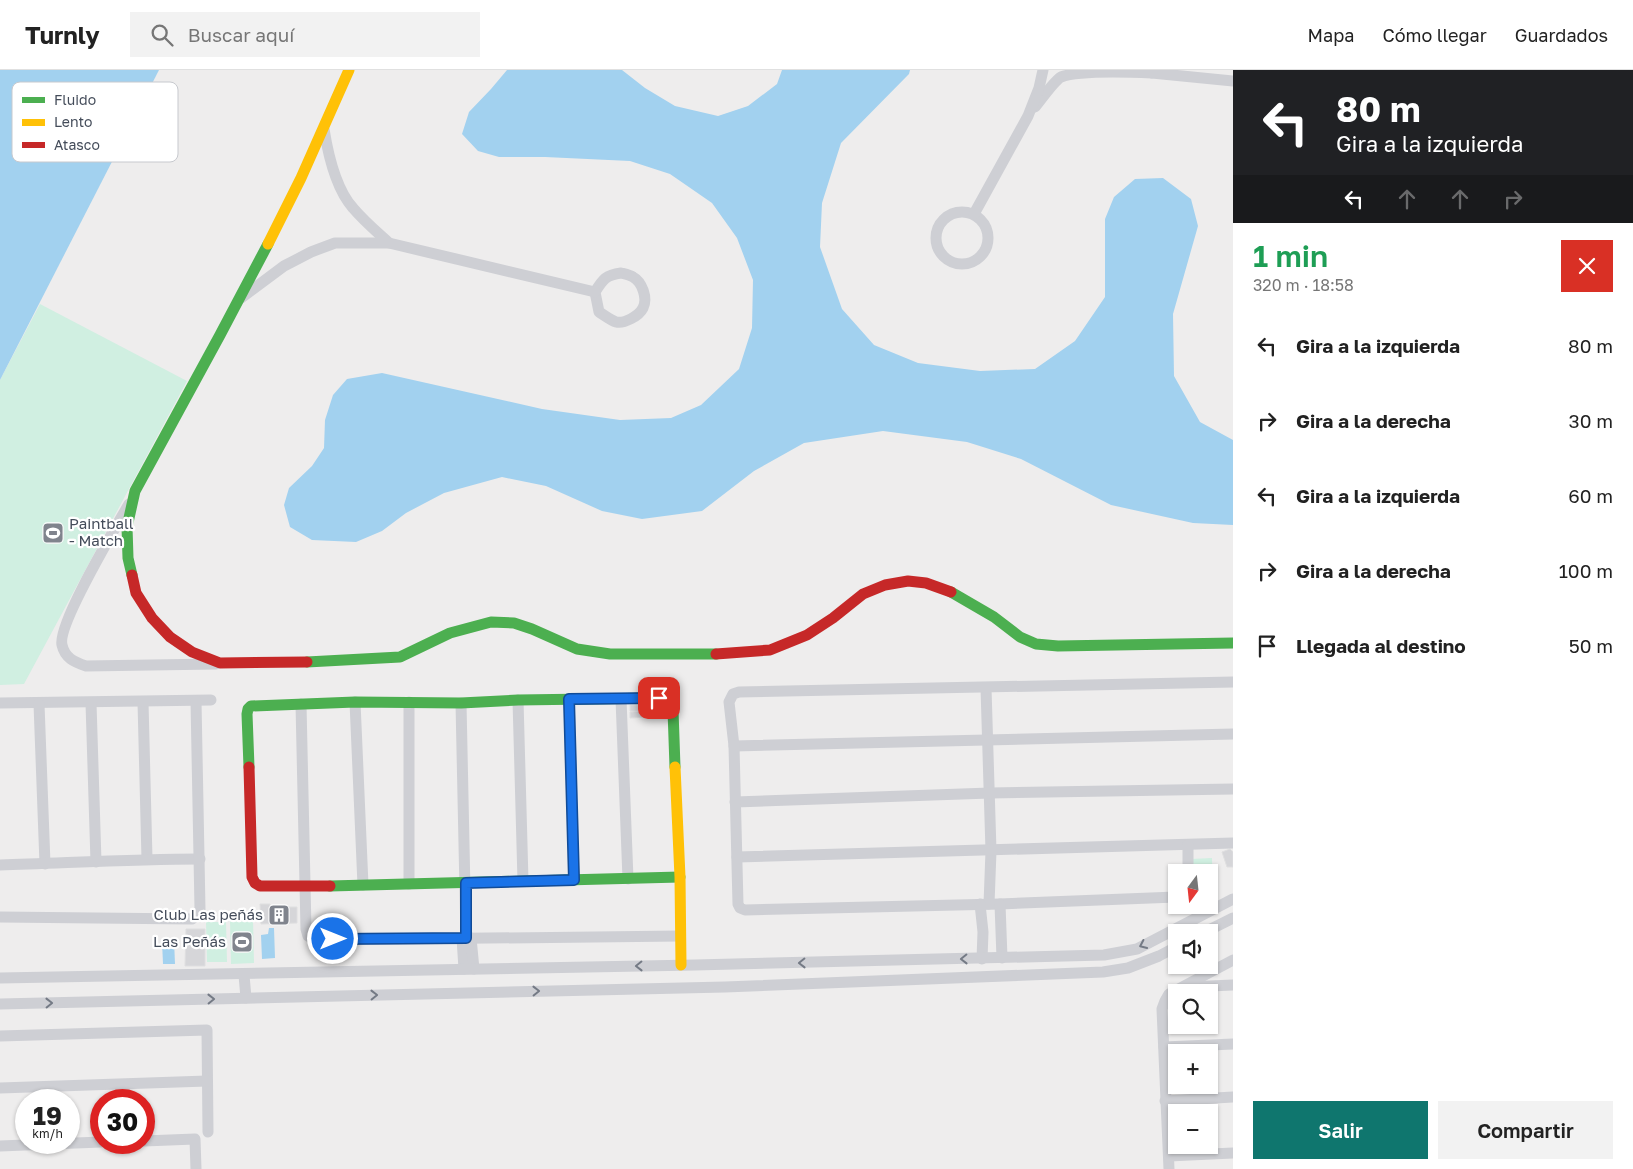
<!DOCTYPE html>
<html lang="es">
<head>
<meta charset="utf-8">
<style>
  body { margin:0; font-family:"Golos Text",sans-serif; background:#f2f2f2; color:#222; height:100vh; display:flex; flex-direction:column; font-size:19px; white-space:nowrap }
  * { box-sizing:border-box; margin:0 }
  p { font-size:16px; color:#767676 }
  .icon { flex:none; width:28px; height:28px; fill:none; stroke:currentColor; stroke-width:2; stroke-linecap:round; stroke-linejoin:round }
  .map { position:relative; flex:1; overflow:hidden }
  .panel { display:flex; flex-direction:column; background:#fff; width:400px }
  .panel>* { flex:none }
  .banner { background:#202124; color:#fff; overflow:hidden }
  .needle { width:32px; rotate:195deg }
  .tools { position:absolute; left:1168px; top:794px; display:grid; gap:10px }
  .tools a { display:grid; place-items:center; width:50px; height:50px; border-radius:0px; background:#fff; box-shadow:0 1px 4px #0004; font-size:25px }
  .speed { position:absolute; left:15px; top:1019px; display:flex; gap:10px; font-size:25px; font-weight:700; text-align:center }
  .speed>* { display:grid; place-content:center; width:65px; height:65px; border-radius:50%; background:#fff; box-shadow:0 1px 4px #0004; line-height:1 }
  .speed small { font-size:12px; font-weight:400 }
  .speed .limit { border:8px solid #d22; background:#fff; color:#111 }
  .pin { position:absolute; display:grid; place-items:center; width:42px; height:42px; color:#fff; margin:-21px; border-radius:10px; box-shadow:0 2px 8px #0006 }
  .me { position:absolute; width:55px; margin:-28px; rotate:90deg; stroke-linejoin:round; filter:drop-shadow(0 0 4px #0008) }
  .turn { display:flex; align-items:center; gap:18px; height:105px; padding:0 20px; font-size:22px }
  .turn .icon { width:65px; height:65px; stroke-width:2.5 }
  .turn b { display:block; font-size:35px; line-height:42px }
  .lanes { display:flex; align-items:center; height:48px; padding:0 20px; background:#0003; justify-content:center; gap:25px; direction:ltr }
  .lanes .off { opacity:.35 }
  .round { display:grid; place-items:center; flex:none; width:52px; height:52px; border-radius:0px; background:#f2f2f2 }
  .summary { display:flex; align-items:center; justify-content:space-between; height:85px; padding:0 20px }
  h1 { font-size:30px; font-weight:600; line-height:38px; color:#1e9e55 }
  .primary-button { display:flex; gap:10px; margin-top:auto; padding:10px 20px }
  .primary-button a { flex:1; height:58px; border-radius:0px; background:#0f766e; color:#fff; font-size:20px; font-weight:600; line-height:58px; text-align:center }
  .primary-button a+a { background:#f2f2f2; color:#222 }
  ul { padding:0; list-style:none }
  li { display:flex; align-items:center; gap:15px; height:75px; padding:0 20px }
  li div { flex:1 }
  li b { display:block; font-size:19px }
  li em { font-style:normal }
  header { display:flex; align-items:center; gap:30px; box-sizing:border-box; height:70px; padding:0 25px; background:#fff; border-bottom:1px solid #e0e0e0 }
  header strong { font-size:24px }
  nav { display:flex; gap:28px; margin-inline-start:auto; font-size:18px }
  .search { width:350px; height:45px; background:#f2f2f2; display:flex; align-items:center; gap:12px; box-sizing:border-box; padding:0 18px; border-radius:0px; color:#767676; font-size:19px }
  main { display:flex; flex:1; min-height:0 }
  .map>svg:first-child { display:block }
  .green { fill:#d0efe1 }
  .water { fill:#a2d1ef }
  .building { fill:#d6d6d9; stroke:#dfdfe0 }
  .lines { fill:none; stroke-linecap:round; stroke-linejoin:round }
  .street { stroke:#cecfd4; stroke-width:11 }
  .fast { stroke:#4caf50; stroke-width:11 }
  .slow { stroke:#ffc107; stroke-width:11 }
  .jam { stroke:#c62828; stroke-width:11 }
  .oneway { stroke:#747a85 }
  .route-casing { stroke:#114b97; stroke-width:12 }
  .route { stroke:#1a73e8; stroke-width:9 }
  .labels { text-anchor:middle; stroke-width:4.5; stroke-linejoin:round; paint-order:stroke }
  .poi-label { font-size:15px; fill:#444c5a; stroke:#fff; text-anchor:end }
  .key { fill:#fff; stroke:#c7c9ce; stroke-width:1 }
  .key-label { font-size:14px; fill:#444c5a }
</style>
</head>
<body>
<header>
<strong>Turnly</strong>
<div class="search"><svg class="icon" aria-label="search" viewBox="0 0 24 24"><circle cx="10" cy="10" r="6"/><path d="M15 15l6 6"/></svg>Buscar aquí</div>
<nav><a>Mapa</a><a>Cómo llegar</a><a>Guardados</a></nav>
</header>
<main>
<div class="map">
<svg width="1233" height="1099" viewBox="0 0 1233 1099">
  <rect width="100%" height="100%" fill="#eeeded"/>
  <!-- green -->
  <g class="green">
    <polygon points="40,234 187,311 24,614 0,615 0,310"/>
    <polygon points="1212,788 1213,828 1209,829 1209,802 1191,802 1191,789"/>
    <polygon points="253,849 254,893 231,894 230,850"/>
    <polygon points="206,852 226,852 227,892 207,892"/>
  </g>
  <!-- water -->
  <g class="water">
    <polygon points="0,0 159,0 0,310"/>
    <polygon points="507,0 622,0 645,18 675,36 718,46 748,36 777,14 782,0 910,0 909,4 841,73 822,133 820,177 842,239 874,275 918,293 980,301 1035,299 1075,271 1105,227 1105,149 1114,127 1135,109 1163,108 1191,129 1198,156 1173,244 1174,306 1200,352 1233,370 1233,455 1193,453 1111,435 1021,389 967,372 883,361 804,373 754,401 702,441 642,449 602,441 546,416 502,407 444,423 406,443 382,461 356,472 312,470 290,457 284,435 289,418 312,396 324,378 325,350 333,325 347,309 382,303 542,339 620,350 671,348 701,335 739,299 752,258 753,210 737,168 712,133 670,104 630,91 545,87 499,87 478,81 462,64 469,42 491,19"/>
    <polygon points="269,858 274,858 275,888 262,889 261,865 268,864"/>
    <polygon points="174,870 175,894 163,894 162,871"/>
  </g>
  <!-- building -->
  <g class="building">
    <polygon points="630,635 646,635 647,641 630,641"/>
    <polygon points="646,641 647,647 630,648 630,642"/>
    <polygon points="1230,779 1233,782 1233,797 1227,797 1222,782"/>
    <polygon points="260,834 270,834 270,837 297,837 297,853 261,854"/>
    <polygon points="186,859 205,859 205,896 185,896"/>
  </g>
  <g class="lines">
    <!-- street -->
    <g class="street">
      <polyline points="1146,0 1152,3 1233,11"/>
      <path d="M1035,37C1041,30 1054,11 1061,7C1080,0 1129,2 1152,3"/>
      <path d="M324,59C328,84 336,119 353,138C364,151 377,162 389,173"/>
      <circle cx="962" cy="168" r="26"/>
      <polyline points="974,144 1028,46 1039,18 1043,0"/>
      <path d="M621,203C625,204 630,205 633,207C642,212 648,228 643,238C639,246 624,254 616,252C610,250 604,245 599,242L595,222C603,209 606,205 621,203Z"/>
      <polyline points="241,228 284,196 311,182 335,173 389,173 595,222"/>
      <path d="M129,434C116,457 57,555 62,575C65,588 74,592 86,596L216,594"/>
      <polyline points="986,618 991,781 989,834"/>
      <polyline points="569,629 574,810"/>
      <polyline points="621,629 628,809"/>
      <polyline points="518,630 523,811"/>
      <polyline points="143,632 147,789"/>
      <polyline points="355,632 363,815"/>
      <polyline points="0,633 211,630"/>
      <polyline points="91,633 96,792"/>
      <polyline points="461,633 466,868"/>
      <polyline points="39,634 45,794"/>
      <polyline points="301,634 306,859 308,866 315,870 680,866"/>
      <polyline points="734,676 1233,664"/>
      <polyline points="735,732 990,723 1233,719"/>
      <polyline points="737,787 1233,773"/>
      <path d="M0,795C67,793 133,789 200,789"/>
      <polyline points="1188,802 1188,775"/>
      <polyline points="409,814 409,632"/>
      <polyline points="1176,827 1000,834 745,840 740,838 738,834 734,676 729,632 733,624 739,622 1233,612"/>
      <polyline points="980,834 983,862 982,889"/>
      <polyline points="1000,834 1002,888"/>
      <polyline points="0,847 192,849 199,843 200,839 196,631"/>
      <polyline points="1205,862 1233,848"/>
      <polyline points="462,868 464,899"/>
      <polyline points="471,868 474,899"/>
      <polyline points="244,905 246,928"/>
      <polyline points="0,908 695,895 1104,885 1137,879 1233,829"/>
      <polyline points="1185,917 1233,915"/>
      <polyline points="0,934 725,917 1103,902 1128,898 1159,886 1176,877"/>
      <polyline points="0,966 207,960 208,1062"/>
      <polyline points="1164,977 1233,974"/>
      <polyline points="0,1018 207,1011"/>
      <polyline points="1165,1031 1233,1027"/>
      <polyline points="144,1071 195,1069 196,1099"/>
      <polyline points="0,1076 101,1072"/>
      <polyline points="1169,1086 1233,1083"/>
      <polyline points="1169,1099 1162,939 1165,931 1169,924 1233,890"/>
    </g>
    <!-- fast -->
    <g class="fast">
      <polyline points="132,505 128,488 127,457 135,421 220,265 268,174"/>
      <polyline points="951,522 994,547 1020,567 1036,574 1058,576 1233,573"/>
      <polyline points="307,592 400,587 450,563 491,552 514,553 532,559 577,579 610,584 716,584"/>
      <polyline points="249,697 247,644 248,639 251,636 355,632 461,633 518,630 659,628 669,631 673,640 675,697"/>
      <polyline points="330,816 680,807"/>
    </g>
    <!-- slow -->
    <g class="slow">
      <polyline points="268,174 301,108 349,0"/>
      <polyline points="675,697 680,807 681,895"/>
    </g>
    <!-- jam -->
    <g class="jam">
      <polyline points="132,505 136,523 152,548 170,567 192,582 220,593 307,592"/>
      <polyline points="716,584 770,580 807,565 833,548 863,524 885,515 908,511 926,513 951,522"/>
      <polyline points="249,697 252,807 255,813 260,816 330,816"/>
    </g>
  </g>
  <!-- one-way arrows -->
  <defs><path id="oneway-chevron" d="M-2-3.5L2.5 0L-2 3.5" fill="none" stroke-width="1.6" stroke-linecap="round" stroke-linejoin="round" transform="scale(1.25)"/></defs>
  <g class="oneway">
    <use href="#oneway-chevron" transform="translate(1143 875) rotate(155)"/>
    <use href="#oneway-chevron" transform="translate(964 889) rotate(179)"/>
    <use href="#oneway-chevron" transform="translate(802 893) rotate(179)"/>
    <use href="#oneway-chevron" transform="translate(639 896) rotate(179)"/>
    <use href="#oneway-chevron" transform="translate(536 921) rotate(-1)"/>
    <use href="#oneway-chevron" transform="translate(374 925) rotate(-1)"/>
    <use href="#oneway-chevron" transform="translate(211 929) rotate(-1)"/>
    <use href="#oneway-chevron" transform="translate(49 933) rotate(-1)"/>
  </g>
  <g class="lines">
    <!-- route casing -->
    <g class="route-casing">
      <polyline id="route" points="333,869 466,868 466,813 574,810 569,629 659,628"/>
    </g>
    <!-- route -->
    <use href="#route" class="route"/>
  </g>
  <!-- icons -->
  <defs>
    <g id="stadium-square" transform="scale(1.125)"><rect x="-9" y="-9" width="18" height="18" rx="4" fill="#80848d" stroke="#fff"/><path d="M0-5a6.5 5 0 1 0 0 10a6.5 5 0 1 0 0-10ZM-3.5-1.8h7v3.6h-7Z" fill="#fff"/></g>
    <g id="building-square" transform="scale(1.125)"><rect x="-9" y="-9" width="18" height="18" rx="4" fill="#80848d" stroke="#fff"/><path d="M-4-6H4V6H1V3H-1V6H-4ZM-2.5-4.3h1.7v1.8h-1.7ZM.8-4.3h1.7v1.8H.8ZM-2.5-1h1.7V.8h-1.7ZM.8-1h1.7V.8H.8Z" fill="#fff"/></g>
  </defs>
  <g fill-rule="evenodd">
    <use href="#stadium-square" x="53" y="463"/>
    <use href="#building-square" x="279" y="845"/>
    <use href="#stadium-square" x="242" y="872"/>
  </g>
  <g class="labels">
    <!-- poi labels -->
    <g class="poi-label">
      <text x="69" y="459" text-anchor="start">Paintball<tspan x="69" dy="17">- Match</tspan></text>
      <text x="263" y="850">Club Las peñás</text>
      <text x="226" y="877">Las Peñás</text>
    </g>
  </g>
  <!-- legend -->
  <rect x="12" y="12" width="166" height="80" rx="8" class="key"/>
  <rect x="22" y="27" width="23" height="6" fill="#4caf50"/>
  <rect x="22" y="49" width="23" height="7" fill="#ffc107"/>
  <rect x="22" y="72" width="23" height="6" fill="#c62828"/>
  <g class="key-label">
    <text x="54" y="35">Fluido</text>
    <text x="54" y="57">Lento</text>
    <text x="54" y="80">Atasco</text>
  </g>
</svg>
<div class="tools">
<a><svg class="needle" viewBox="-14 -14 28 28"><path d="M0-13l5 13h-10z" fill="#e53935"/><path d="M0 13l5-13h-10z" fill="#767676"/></svg></a>
<a><svg class="icon" aria-label="sound" viewBox="0 0 24 24"><path d="M4 9h4l5-4v14l-5-4H4zM17 9q2 3 0 6"/></svg></a>
<a><svg class="icon" aria-label="search" viewBox="0 0 24 24"><circle cx="10" cy="10" r="6"/><path d="M15 15l6 6"/></svg></a>
<a>+</a>
<a>−</a>
</div>
<div class="speed"><div>19<small>km/h</small></div><div class="limit">30</div></div>
<div class="pin" style="left:659px;top:628px;background:#d93025"><svg class="icon" aria-label="arrive" viewBox="0 0 24 24"><path d="M6 21V4h12l-3 4 3 4H6"/></svg></div>
<svg class="me" style="left:333px;top:869px" viewBox="-20 -20 40 40"><circle r="17" fill="#1a73e8" stroke="#fff" stroke-width="3"/><path d="M0-11L8 9 0 5-8 9z" fill="#fff"/></svg>
</div>
<section class="panel">
<div class="banner">
<div class="turn"><svg class="icon" aria-label="left" viewBox="0 0 24 24"><path d="M17 20v-9H6M10 6l-5 5 5 5"/></svg><div><b>80 m</b>Gira a la izquierda</div></div>
<div class="lanes"><svg class="icon" aria-label="left" viewBox="0 0 24 24"><path d="M17 20v-9H6M10 6l-5 5 5 5"/></svg><svg class="icon off" aria-label="ahead" viewBox="0 0 24 24"><path d="M12 20V5M6 11l6-6 6 6"/></svg><svg class="icon off" aria-label="ahead" viewBox="0 0 24 24"><path d="M12 20V5M6 11l6-6 6 6"/></svg><svg class="icon off" aria-label="right" viewBox="0 0 24 24"><path d="M7 20v-9h11M14 6l5 5-5 5"/></svg></div>
</div>
<div class="summary"><div><h1>1 min</h1><p>320 m · 18:58</p></div><a class="round" style="background:#d93025;color:#fff"><svg class="icon" aria-label="close" viewBox="0 0 24 24"><path d="M6 6l12 12M18 6L6 18"/></svg></a></div>
<ul>
<li><svg class="icon" aria-label="left" viewBox="0 0 24 24"><path d="M17 20v-9H6M10 6l-5 5 5 5"/></svg><div><b>Gira a la izquierda</b></div><em>80 m</em></li>
<li><svg class="icon" aria-label="right" viewBox="0 0 24 24"><path d="M7 20v-9h11M14 6l5 5-5 5"/></svg><div><b>Gira a la derecha</b></div><em>30 m</em></li>
<li><svg class="icon" aria-label="left" viewBox="0 0 24 24"><path d="M17 20v-9H6M10 6l-5 5 5 5"/></svg><div><b>Gira a la izquierda</b></div><em>60 m</em></li>
<li><svg class="icon" aria-label="right" viewBox="0 0 24 24"><path d="M7 20v-9h11M14 6l5 5-5 5"/></svg><div><b>Gira a la derecha</b></div><em>100 m</em></li>
<li><svg class="icon" aria-label="arrive" viewBox="0 0 24 24"><path d="M6 21V4h12l-3 4 3 4H6"/></svg><div><b>Llegada al destino</b></div><em>50 m</em></li>
</ul>
<div class="primary-button"><a>Salir</a><a>Compartir</a></div>
</section>
</main>
</body>
</html>
